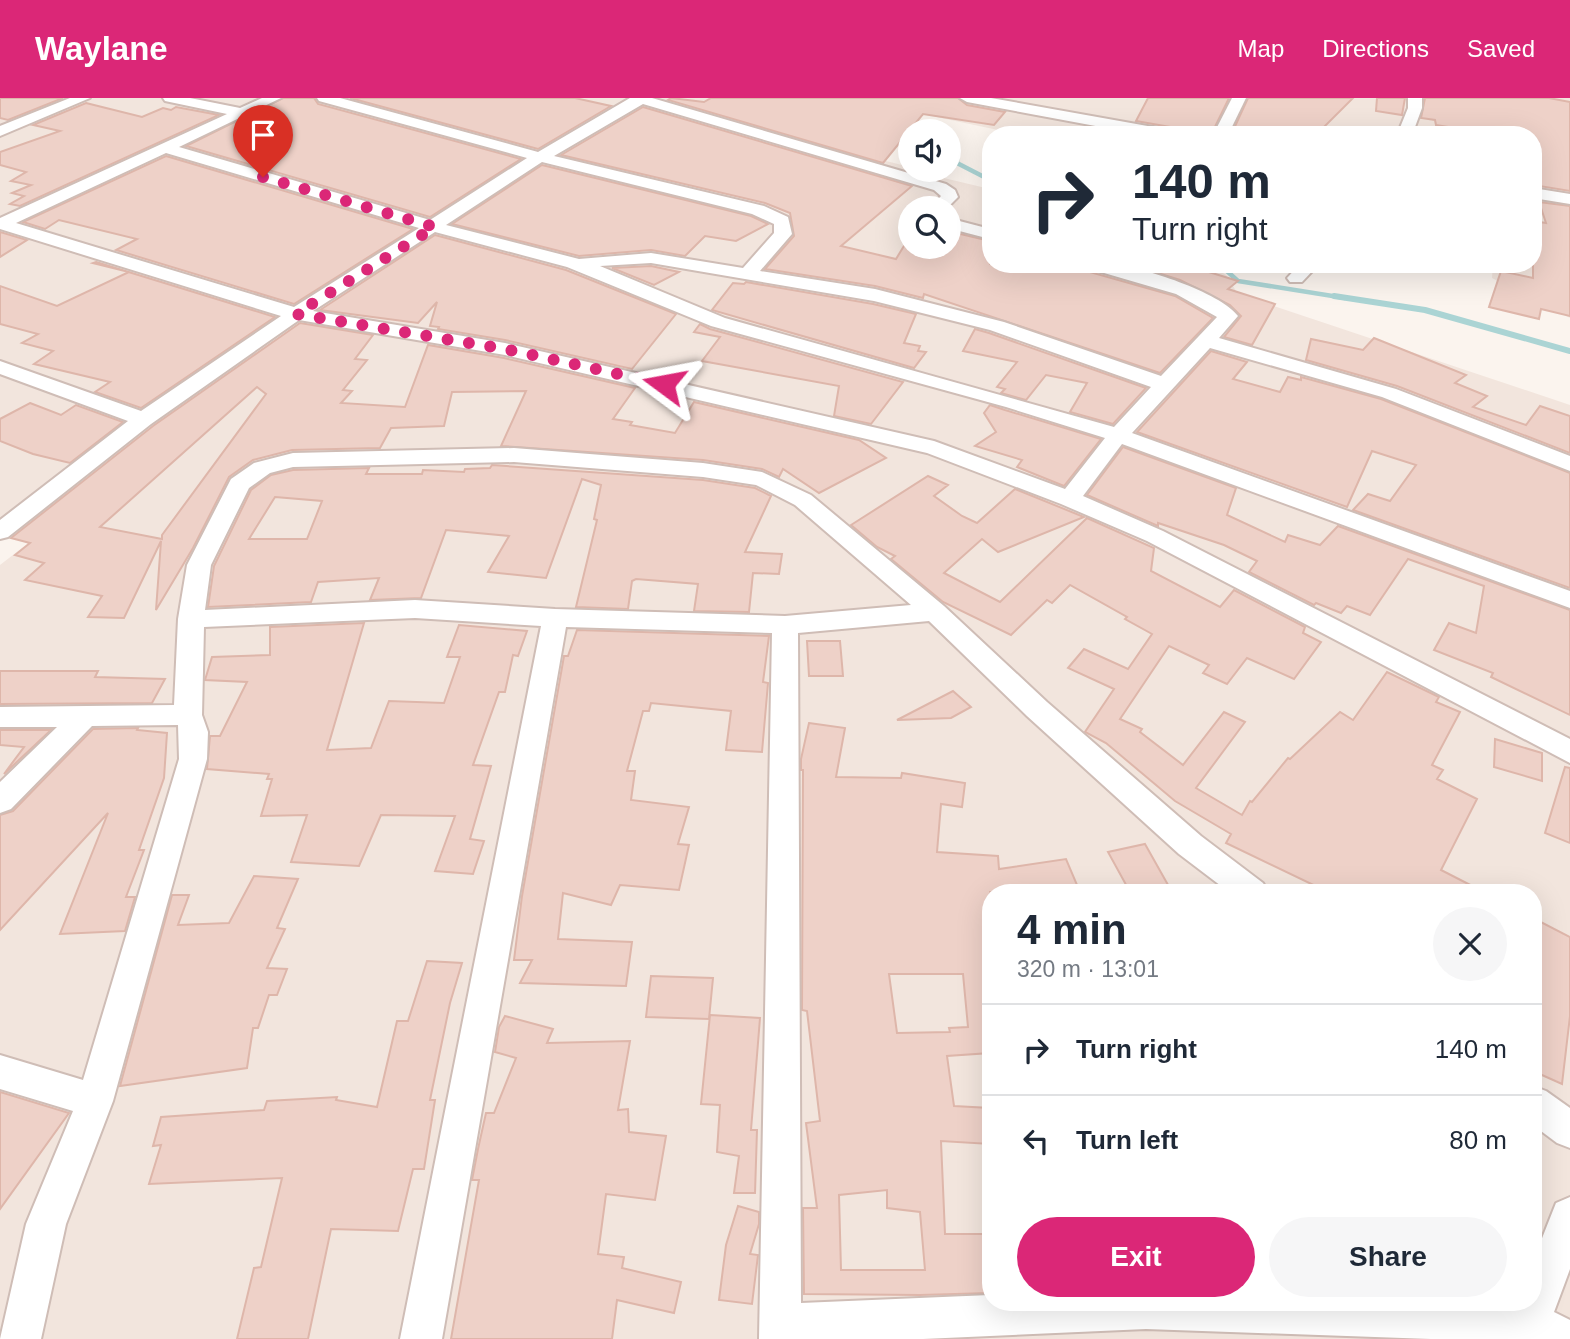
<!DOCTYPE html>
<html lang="en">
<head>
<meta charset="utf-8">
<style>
  body { margin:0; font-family:Helvetica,sans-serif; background:#f6f6f7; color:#1f2937; height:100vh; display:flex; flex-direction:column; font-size:26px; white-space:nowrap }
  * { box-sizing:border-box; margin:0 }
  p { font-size:23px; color:#747a83 }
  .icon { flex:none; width:38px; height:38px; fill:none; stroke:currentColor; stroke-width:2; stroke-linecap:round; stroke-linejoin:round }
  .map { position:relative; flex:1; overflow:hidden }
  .sheet { position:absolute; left:982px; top:786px; width:560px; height:427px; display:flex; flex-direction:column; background:#fff; border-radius:28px; box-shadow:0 7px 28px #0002 }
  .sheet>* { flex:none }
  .top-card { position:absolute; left:982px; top:28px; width:560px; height:147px; border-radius:28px; box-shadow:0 7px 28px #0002; background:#fff; color:#1f2937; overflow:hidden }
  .fabs { position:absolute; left:898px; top:21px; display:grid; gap:14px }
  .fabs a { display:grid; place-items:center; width:63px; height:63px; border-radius:50%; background:#fff; box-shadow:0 7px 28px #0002; font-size:35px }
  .pin { position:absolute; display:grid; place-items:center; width:60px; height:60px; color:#fff; margin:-72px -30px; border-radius:50% 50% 50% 0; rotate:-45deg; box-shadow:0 0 7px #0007 }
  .pin .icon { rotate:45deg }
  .me { position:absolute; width:77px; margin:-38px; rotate:283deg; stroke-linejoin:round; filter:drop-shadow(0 0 5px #0008) }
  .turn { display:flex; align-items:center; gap:24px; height:147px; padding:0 35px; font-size:32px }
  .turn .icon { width:91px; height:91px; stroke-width:2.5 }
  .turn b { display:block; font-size:49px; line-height:60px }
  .round { display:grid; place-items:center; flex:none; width:74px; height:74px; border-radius:37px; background:#f6f6f7 }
  .headline { display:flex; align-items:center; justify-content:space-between; height:119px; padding:0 35px }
  h1 { font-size:42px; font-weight:700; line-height:52px }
  .cta { display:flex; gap:14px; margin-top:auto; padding:14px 35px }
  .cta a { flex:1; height:80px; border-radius:42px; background:#db2777; color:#fff; font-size:28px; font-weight:700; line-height:80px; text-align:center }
  .cta a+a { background:#f6f6f7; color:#1f2937 }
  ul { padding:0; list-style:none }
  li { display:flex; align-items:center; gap:21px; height:91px; padding:0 35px; border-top:2px solid #e0e1e3 }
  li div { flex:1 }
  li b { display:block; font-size:26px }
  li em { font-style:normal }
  header { display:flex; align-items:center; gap:42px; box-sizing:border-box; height:98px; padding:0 35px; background:#db2777; color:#fff }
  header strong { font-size:33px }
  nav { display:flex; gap:38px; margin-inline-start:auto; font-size:24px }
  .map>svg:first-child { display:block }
  .residential { fill:#f2e5dd; fill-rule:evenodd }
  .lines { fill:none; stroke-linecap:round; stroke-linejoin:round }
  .stream-far1 { stroke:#abd4d4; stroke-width:4.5 }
  .stream { stroke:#abd4d4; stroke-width:6 }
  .building { fill:#eed1c8; stroke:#deb6aa; stroke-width:2; fill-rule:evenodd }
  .minor-casing { stroke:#cfbdb6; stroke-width:4 }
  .minor { fill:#fff; fill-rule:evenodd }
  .route { stroke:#db2777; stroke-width:12; stroke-dasharray:0 21.6 }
</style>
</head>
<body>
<header>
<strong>Waylane</strong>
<nav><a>Map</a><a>Directions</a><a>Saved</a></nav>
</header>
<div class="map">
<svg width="1570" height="1241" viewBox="0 0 1570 1241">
  <rect width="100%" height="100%" fill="#fbf4ee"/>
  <!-- residential -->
  <g class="residential">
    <polygon points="0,0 632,0 549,46 418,131 0,423"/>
    <path d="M656,0H762L866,58L910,69V72L990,91V166H1209L1226,177L1238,196L1570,307V1241H0V467L309,228L549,66ZM910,110H948V149H910ZM990,794H1533V1204H990Z"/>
    <polygon points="847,0 1570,0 1570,220 1492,180 1493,166 1533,166 1533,37 1021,37"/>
  </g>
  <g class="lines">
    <!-- stream-far1 -->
    <g class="stream-far1">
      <polyline points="906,23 924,33"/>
      <polyline points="948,45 957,52 957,65 990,82"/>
      <polyline points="1219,166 1238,183 1345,200"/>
    </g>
    <!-- stream -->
    <polyline class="stream" points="1334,198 1425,212 1570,253"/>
  </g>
  <!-- building -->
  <g class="building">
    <polygon points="0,0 63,0 8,22 0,20"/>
    <polygon points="283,0 314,0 318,6 521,61 430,119 186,48"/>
    <polygon points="350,0 575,0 611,8 538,51"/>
    <polygon points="671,0 704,4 711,0 958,0 967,7 1005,14 994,27 923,16 883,65 668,2"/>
    <polygon points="1148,0 1229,0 1211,37 1180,37 1170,29 1136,23"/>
    <polygon points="1248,0 1353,0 1318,35 1299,31 1299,37 1231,37"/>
    <polygon points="1377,0 1405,0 1402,17 1376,13"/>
    <polygon points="1425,0 1549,0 1570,4 1570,93 1533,87 1533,37 1462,37 1461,31 1436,27 1435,22 1421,20"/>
    <polygon points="86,5 142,19 163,10 171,12 176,9 219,17 20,108 10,106 24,98 12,95 31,87 11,83 26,74 0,67 0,54 60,33 33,27"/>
    <polygon points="643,9 912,88 841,148 896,161 910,138 910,149 948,149 948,133 990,143 990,166 1082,166 1086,173 1175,198 1213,220 1160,275 924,196 923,200 875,188 765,171 794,138 790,115 765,105 561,57"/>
    <polygon points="166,58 413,131 294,206 116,152 137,141 59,122 45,131 23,124"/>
    <polygon points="542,67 751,118 768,126 736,143 705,138 685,158 651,152 579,158 452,126"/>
    <polygon points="1539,104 1570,108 1570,218 1541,211 1539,221 1489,209 1501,173 1533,180 1533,123 1546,125"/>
    <polygon points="0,134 27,142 0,159"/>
    <polygon points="435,137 566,172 676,216 632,271 505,242 438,231 439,229 430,228 437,204 418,225 320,212"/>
    <polygon points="96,164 275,219 141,310 95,294 110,284 34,266 53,253 22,245 38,236 0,226 0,188 57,208 129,174 93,165"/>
    <polygon points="1129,166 1183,166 1238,183 1228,191 1275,206 1252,247 1224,239 1241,218 1230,207 1180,182"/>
    <polygon points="651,168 679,174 654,187 612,170"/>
    <polygon points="746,184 873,206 916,216 904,245 920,248 918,253 926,254 914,270 712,212 733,185 744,186"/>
    <path d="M300,225L373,237L355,261L367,262L343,292L352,293L341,305L405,309L428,247L504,260L635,290L613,321L632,324L630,327L675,335L694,304L859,342L886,360L819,395L783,371L779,379L762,371L703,362L501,348L526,293L452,294L444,328L391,330L380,350L292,352L253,362L229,379L193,450L156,512L161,443L124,520L88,519L102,498L25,482L44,465L15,457L30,445L11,440L153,328ZM257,289L266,296L162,437V441L100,429Z"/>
    <polygon points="700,226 710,231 903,284 871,326 834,318 839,288 702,263 720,239 694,234"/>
    <polygon points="975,231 989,235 1146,290 1113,326 1070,314 1087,285 1046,277 1026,302 1001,295 1005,291 997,289 1017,264 963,253"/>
    <polygon points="1374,240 1466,277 1455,285 1487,298 1473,309 1526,327 1540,308 1570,318 1570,355 1397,288 1306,262 1311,241 1363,252"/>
    <polygon points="1211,253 1247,264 1233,281 1280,294 1288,279 1301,282 1301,279 1381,301 1570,375 1570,490 1353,412 1368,396 1390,403 1416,367 1372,353 1347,409 1137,334"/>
    <polygon points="30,305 61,317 76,307 123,324 70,365 33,356 0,343 0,321"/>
    <polygon points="990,307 1005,312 1101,341 1064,388 1017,369 1022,362 975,348 996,334 984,315"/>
    <polygon points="1123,349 1236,390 1227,417 1285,444 1288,437 1320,447 1338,428 1570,512 1570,617 1491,579 1493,575 1434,552 1449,525 1476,535 1484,488 1408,461 1370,517 1347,508 1341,515 1316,505 1314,507 1249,474 1257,463 1224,447 1158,425 1158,428 1087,397"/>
    <path d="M492,367L703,382L755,390L771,398L745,454L782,456L779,476L753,475L749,514L694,513L698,486L636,481L632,483L628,511L576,509L597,422L594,421L601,387L582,381L546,480L488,474L509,438L446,432L421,500L370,502L379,480L318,484L311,504L208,509L214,468L251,392L271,377L293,372L369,370L366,376H422L423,372L464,374L465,371L490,370ZM275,399L322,403L307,441H249Z"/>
    <polygon points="928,378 948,387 934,398 962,418 977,425 1015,391 1084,419 998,454 982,441 944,475 1000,504 1087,420 1154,450 1151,473 1220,509 1234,492 1305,529 1303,535 1321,544 1294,581 1247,560 1227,586 1203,575 1209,567 1169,548 1120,621 1142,631 1140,634 1183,667 1224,614 1245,624 1196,690 1242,717 1250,703 1252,704 1288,660 1290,661 1340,614 1353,622 1387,574 1439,599 1436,604 1460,614 1432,667 1443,672 1437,681 1477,701 1441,772 1484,794 1328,794 1226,745 1231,736 1175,703 1106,645 1085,634 1114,591 1068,570 1084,551 1128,571 1152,536 1125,521 1127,519 1070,487 1052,505 1047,502 1011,537 943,504 891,461 895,458 877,449 851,427"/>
    <polygon points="364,525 327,652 371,650 389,603 444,605 460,559 447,559 459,527 527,533 518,558 513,557 505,594 499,594 473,667 491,668 470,741 484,743 473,776 435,773 455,718 381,717 359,768 291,764 307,717 261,718 272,681 267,681 269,676 207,671 210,638 220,638 247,584 205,582 212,559 270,557 270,529"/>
    <polygon points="577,532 769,538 763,584 768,585 762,654 726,652 731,613 651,605 649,613 643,613 627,673 635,673 631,702 689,709 678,746 689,747 679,792 620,787 611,807 563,795 558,841 632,844 626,888 520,885 532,862 514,862 522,798 564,558 568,558"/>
    <polygon points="807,543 840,543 843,578 809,578"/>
    <polygon points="0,573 98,573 95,579 165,581 152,605 0,606"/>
    <polygon points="953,593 971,609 951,620 897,622"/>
    <path d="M809,625L845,630L836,679L901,680L902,675L965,685L962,709L941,706L937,754L998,758L999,771L1066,761L1080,794H990V955L947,958L954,1008L990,1010V1046L941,1043L945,1136H990V1195L920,1197L804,1196L803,1110H817L806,1025L820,1023L807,913L802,912L803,672H801V661ZM889,876H963L968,929L949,930L950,934L897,935ZM887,1092V1110L920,1114L925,1172H841L839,1097Z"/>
    <polygon points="138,630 137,632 167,635 164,680 139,752 144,752 126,799 135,799 125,833 60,836 108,715 0,832 0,717 13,713 93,631"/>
    <polygon points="0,632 51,632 4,676 24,649 0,647"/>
    <polygon points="1495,641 1542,655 1542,683 1494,669"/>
    <polygon points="1565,669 1570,670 1570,745 1545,735"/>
    <polygon points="1145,746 1172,794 1130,794 1108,754"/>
    <polygon points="254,778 298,781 277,830 285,831 267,870 287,871 277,897 269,897 258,930 253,930 247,970 120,988 172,797 189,797 178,827 229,825"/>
    <polygon points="1533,820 1570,839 1570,918 1562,986 1533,973"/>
    <polygon points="427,863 462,865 450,905 430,1002 435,1002 424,1071 413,1071 398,1133 331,1131 308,1241 237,1241 254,1170 261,1169 282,1080 149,1086 161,1047 153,1048 161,1019 264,1012 267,1003 337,999 336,1002 377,1009 397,923 408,923"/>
    <polygon points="651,878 713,880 709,921 646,919"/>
    <polygon points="710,917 760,920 751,1032 757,1032 755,1095 734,1095 739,1058 717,1054 720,1007 701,1006"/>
    <polygon points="505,918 553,931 547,945 630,943 618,1012 628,1011 629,1034 666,1038 655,1102 606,1096 598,1156 624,1159 622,1170 681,1184 674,1215 617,1202 612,1241 451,1241 479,1082 472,1082 478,1051 486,1015 494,1015 516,960 495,954 499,929"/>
    <polygon points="0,994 69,1015 0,1111"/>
    <polygon points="738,1108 759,1114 759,1126 750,1156 758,1157 752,1206 719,1202 726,1147"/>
  </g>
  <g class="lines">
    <!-- minor casing -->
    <g class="minor-casing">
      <g id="minor">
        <polygon points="70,0 90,0 0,38 0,28"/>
        <path d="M163,0H190L240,10L262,0H281L179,49L430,122L527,60L319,3L317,0H340L538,54L630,0H652L946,86L955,92L958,99L947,110H930L941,98L934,92L643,6L554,58L764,108L788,119L792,136L760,173L875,191L1004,224L1161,278L1217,219L1176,196L1087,170L1084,166C1093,166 1103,165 1112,166C1142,169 1220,194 1238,218L1219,240L1396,291L1570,358V373L1382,299L1210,250L1132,335L1570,493V510L1122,346L1083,398L1163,433L1570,641V665L1147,443L1061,406L927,355L505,257L299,222L151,326L8,439L0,441V422L128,323L0,276V263L141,313L281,218L0,131V120L227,16L165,3ZM166,55L419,130L294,209L16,125ZM542,64L752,116L774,126V135L743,170L651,155L579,161L446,127ZM435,134L567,169L711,228L1006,309L1105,340L1065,391L934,343L505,245L313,213ZM651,165L874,203L990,232L1151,289L1114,329L725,220L600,168Z"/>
        <polygon points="960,0 991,0 1170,32 1177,37 1144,37 967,4"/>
        <polygon points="1232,0 1246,0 1228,37 1213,37"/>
        <polygon points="1408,0 1422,0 1422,10 1412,37 1397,37 1408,10"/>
        <polygon points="1533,90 1570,96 1570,106 1533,100"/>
        <polygon points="948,120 990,131 990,141 948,130"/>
        <polygon points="1300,166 1319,166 1302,184 1290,184 1287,180"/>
        <path d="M514,350L703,365L762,374L811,397L944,508L1047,604L1201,738L1263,785L1268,794H1229L1179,756L1027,618L929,523L798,535L801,1205L990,1197V1204H1533V1163L1556,1105L1570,1099V1171L1554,1214L1570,1222V1241H1431L1146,1231L923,1241H759L772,535L566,529L442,1241H400L541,528L415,520L204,529L202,617L208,634L207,661L113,1003L66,1126L41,1241H0L26,1126L73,1013L0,991V957L83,982L179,661L178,627L92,628L11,711L0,715V684L57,629H0V609L174,607L178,521L187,467L231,381L254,365L293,355ZM514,364L703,379L756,387L795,407L911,507L785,518L555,511L415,502L205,512L211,467L249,390L270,375L293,369Z"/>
        <polygon points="1533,988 1546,993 1570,1010 1570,1050 1557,1045 1533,1027"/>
      </g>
    </g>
    <!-- minor -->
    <use href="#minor" class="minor"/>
  </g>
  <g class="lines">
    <!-- route -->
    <polyline class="route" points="263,79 435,129 296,216 505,251 664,286"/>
  </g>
</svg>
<div class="fabs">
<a><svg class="icon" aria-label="sound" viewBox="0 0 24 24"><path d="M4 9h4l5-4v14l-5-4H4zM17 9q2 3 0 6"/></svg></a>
<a><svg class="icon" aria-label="search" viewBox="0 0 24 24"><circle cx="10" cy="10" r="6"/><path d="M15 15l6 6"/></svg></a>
</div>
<div class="pin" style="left:263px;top:79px;background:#d93025"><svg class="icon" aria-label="arrive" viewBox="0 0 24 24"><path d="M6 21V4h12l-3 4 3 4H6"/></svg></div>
<svg class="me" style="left:664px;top:286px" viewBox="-20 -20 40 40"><path d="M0-17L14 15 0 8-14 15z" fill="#db2777" stroke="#fff" stroke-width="4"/></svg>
<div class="top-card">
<div class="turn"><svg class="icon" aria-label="right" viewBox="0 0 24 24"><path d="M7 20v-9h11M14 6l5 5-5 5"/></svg><div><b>140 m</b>Turn right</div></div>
</div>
<section class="sheet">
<div class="headline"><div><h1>4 min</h1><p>320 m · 13:01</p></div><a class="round"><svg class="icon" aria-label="close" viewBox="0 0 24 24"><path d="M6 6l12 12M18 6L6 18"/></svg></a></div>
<ul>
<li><svg class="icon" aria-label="right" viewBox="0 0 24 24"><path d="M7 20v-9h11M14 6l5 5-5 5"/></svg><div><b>Turn right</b></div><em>140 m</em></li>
<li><svg class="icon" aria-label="left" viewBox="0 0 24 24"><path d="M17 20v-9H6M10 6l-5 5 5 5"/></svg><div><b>Turn left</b></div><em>80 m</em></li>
</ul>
<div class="cta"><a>Exit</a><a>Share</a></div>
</section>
</div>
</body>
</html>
